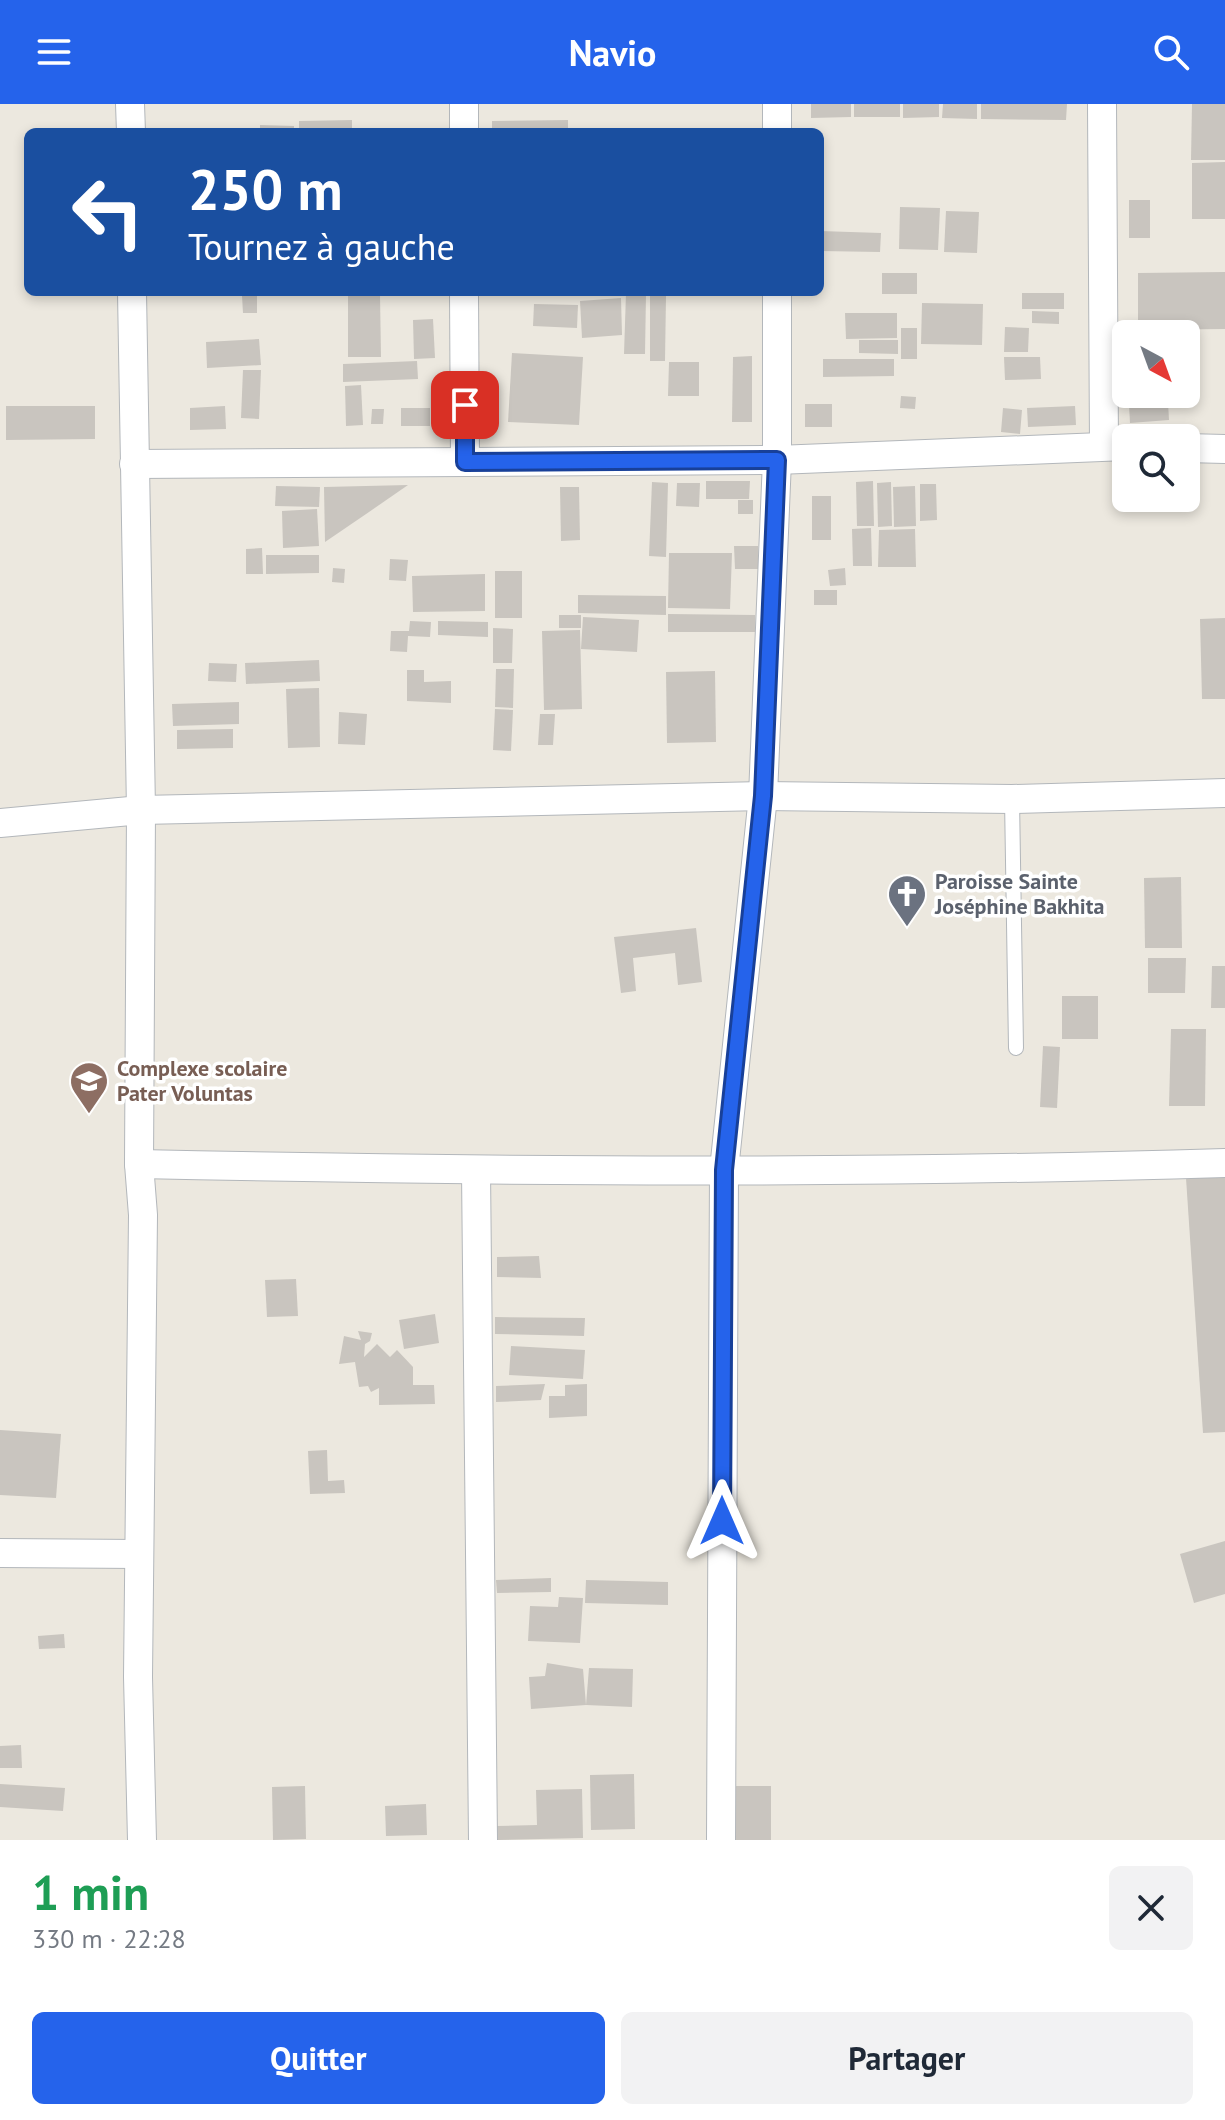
<!DOCTYPE html>
<html lang="fr">
<head>
<meta charset="utf-8">
<style>
  body { margin:0; font-family:"PT Sans",sans-serif; background:#f2f2f3; color:#1f2937; height:100vh; display:flex; flex-direction:column; font-size:30px; white-space:nowrap }
  * { box-sizing:border-box; margin:0 }
  p { font-size:26px; color:#747a83 }
  .icon { flex:none; width:44px; height:44px; fill:none; stroke:currentColor; stroke-width:2; stroke-linecap:round; stroke-linejoin:round }
  .map { position:relative; height:1736px; overflow:hidden }
  .panel { display:flex; flex-direction:column; background:#fff; flex:1 }
  .panel>* { flex:none }
  .banner { position:absolute; left:24px; top:24px; width:800px; height:168px; border-radius:12px; box-shadow:0 4px 12px #0003; background:#1a4fa0; color:#fff; overflow:hidden }
  .needle { width:52px; rotate:139deg }
  .controls { position:absolute; left:1112px; top:216px; display:grid; gap:16px }
  .controls a { display:grid; place-items:center; width:88px; height:88px; border-radius:12px; background:#fff; box-shadow:0 4px 12px #0003; font-size:40px }
  .pin { position:absolute; display:grid; place-items:center; width:68px; height:68px; color:#fff; margin:-34px; border-radius:16px; box-shadow:0 4px 12px #0006 }
  .me { position:absolute; width:88px; margin:-44px; rotate:0deg; stroke-linejoin:round; filter:drop-shadow(0 0 6px #0008) }
  .turn { display:flex; align-items:center; gap:28px; height:168px; padding:0 32px; font-size:36px }
  .turn .icon { width:104px; height:104px; stroke-width:2.5 }
  .turn b { display:block; font-size:56px; line-height:68px }
  .round { display:grid; place-items:center; flex:none; width:84px; height:84px; border-radius:12px; background:#f2f2f3 }
  .summary { display:flex; align-items:center; justify-content:space-between; height:136px; padding:0 32px }
  h1 { font-size:48px; font-weight:800; line-height:60px; color:#1e9e55 }
  .button { display:flex; gap:16px; margin-top:auto; padding:16px 32px }
  .button a { flex:1; height:92px; border-radius:12px; background:#2563eb; color:#fff; font-size:32px; font-weight:800; line-height:92px; text-align:center }
  .button a+a { background:#f2f2f3; color:#1f2937 }
  header { display:flex; justify-content:space-between; align-items:center; height:104px; padding:0 32px; background:#2563eb; color:#fff; font-size:36px; font-weight:800 }
  .map>svg:first-child { display:block }
  .building { fill:#c9c5bf }
  .lines { fill:none; stroke-linecap:round; stroke-linejoin:round }
  .service-casing { stroke:#b3b7bb; stroke-width:16 }
  .minor-casing { stroke:#b3b7bb; stroke-width:30 }
  .service { stroke:#fff; stroke-width:14 }
  .minor { stroke:#fff; stroke-width:28 }
  .route-casing { stroke:#184099; stroke-width:20 }
  .route { stroke:#2563eb; stroke-width:14 }
  .labels { text-anchor:middle; stroke-width:7; stroke-linejoin:round; paint-order:stroke }
  .worship-label { font-size:22px; font-weight:bold; fill:#5b616d; stroke:#fff; text-anchor:start }
  .education-label { font-size:22px; font-weight:bold; fill:#785e54; stroke:#fff; text-anchor:start }
</style>
</head>
<body>
<header><svg class="icon" aria-label="menu" viewBox="0 0 24 24"><path d="M4 6h16M4 12h16M4 18h16"/></svg>Navio<svg class="icon" aria-label="search" viewBox="0 0 24 24"><circle cx="10" cy="10" r="6"/><path d="M15 15l6 6"/></svg></header>
<div class="map">
<svg width="1225" height="1736" viewBox="0 0 1225 1736">
  <rect width="100%" height="100%" fill="#ece8df"/>
  <!-- building -->
  <g class="building">
    <polygon points="811,0 851,0 851,13 811,14"/>
    <rect x="854" y="0" width="46" height="13"/>
    <polygon points="903,0 939,0 939,13 903,14"/>
    <polygon points="943,0 977,0 977,15 942,14"/>
    <polygon points="981,0 1067,0 1066,16 981,15"/>
    <polygon points="1192,0 1225,0 1225,56 1191,56"/>
    <polygon points="352,16 352,28 299,28 299,17"/>
    <polygon points="568,16 568,28 492,28 492,17"/>
    <polygon points="260,21 294,22 294,28 260,28"/>
    <polygon points="1225,58 1225,115 1192,115 1192,59"/>
    <rect x="1129" y="96" width="21" height="38"/>
    <polygon points="900,103 940,104 938,146 899,145"/>
    <polygon points="946,107 979,108 977,149 944,148"/>
    <polygon points="820,127 881,129 880,148 820,147"/>
    <polygon points="1225,168 1225,225 1138,226 1138,169"/>
    <rect x="882" y="169" width="35" height="21"/>
    <polygon points="626,189 646,190 645,250 624,250"/>
    <rect x="1022" y="189" width="42" height="16"/>
    <polygon points="348,191 380,191 381,253 348,253"/>
    <polygon points="242,192 257,192 257,209 243,209"/>
    <polygon points="650,192 666,192 665,257 650,257"/>
    <polygon points="621,194 622,231 582,234 580,197"/>
    <polygon points="922,199 983,200 982,241 921,240"/>
    <polygon points="534,200 578,201 577,224 533,222"/>
    <polygon points="1032,207 1059,208 1059,220 1032,219"/>
    <polygon points="845,209 897,209 897,234 846,235"/>
    <polygon points="433,215 435,254 414,255 413,216"/>
    <polygon points="1005,223 1029,224 1028,248 1004,248"/>
    <rect x="901" y="224" width="16" height="31"/>
    <polygon points="259,235 261,261 207,264 206,238"/>
    <polygon points="859,236 898,236 898,250 859,249"/>
    <polygon points="512,249 583,253 579,321 508,318"/>
    <polygon points="752,252 752,318 732,318 733,253"/>
    <polygon points="1004,253 1040,253 1041,275 1005,276"/>
    <polygon points="823,255 894,255 894,272 823,273"/>
    <polygon points="417,257 418,275 343,278 343,260"/>
    <polygon points="669,258 699,258 699,292 668,292"/>
    <polygon points="243,266 261,266 259,315 241,314"/>
    <polygon points="481,278 491,278 490,306 480,306"/>
    <polygon points="361,281 363,321 346,322 345,282"/>
    <polygon points="901,292 916,293 915,305 900,304"/>
    <polygon points="1168,298 1169,316 1130,319 1129,301"/>
    <rect x="805" y="300" width="27" height="23"/>
    <polygon points="6,302 95,302 95,335 6,336"/>
    <polygon points="225,302 226,325 190,326 190,304"/>
    <polygon points="1075,302 1076,321 1028,323 1027,304"/>
    <rect x="401" y="304" width="29" height="18"/>
    <polygon points="1003,304 1022,306 1020,330 1001,328"/>
    <polygon points="372,305 384,305 383,320 371,320"/>
    <polygon points="706,377 750,377 749,395 706,395"/>
    <polygon points="873,377 874,422 857,422 856,378"/>
    <polygon points="652,378 668,379 666,453 649,452"/>
    <polygon points="891,378 892,422 878,423 877,379"/>
    <polygon points="677,379 700,379 699,403 676,402"/>
    <polygon points="920,380 936,380 937,416 920,417"/>
    <polygon points="408,381 369,408 325,438 324,383"/>
    <polygon points="276,382 320,383 319,403 275,402"/>
    <polygon points="915,382 916,422 894,423 893,383"/>
    <polygon points="560,383 579,383 580,436 561,437"/>
    <rect x="812" y="392" width="19" height="44"/>
    <rect x="738" y="396" width="15" height="14"/>
    <polygon points="317,405 319,442 283,444 282,407"/>
    <polygon points="871,424 872,462 853,462 852,425"/>
    <polygon points="915,425 916,463 878,463 879,426"/>
    <polygon points="734,442 758,442 758,465 735,465"/>
    <polygon points="262,444 263,470 246,470 246,445"/>
    <polygon points="669,449 732,449 730,505 668,504"/>
    <polygon points="266,451 319,451 319,469 266,470"/>
    <polygon points="390,455 408,456 406,477 389,476"/>
    <polygon points="333,464 345,465 344,479 332,478"/>
    <polygon points="845,464 846,481 830,482 828,466"/>
    <rect x="495" y="467" width="27" height="47"/>
    <polygon points="485,470 485,507 413,508 412,472"/>
    <rect x="814" y="486" width="23" height="15"/>
    <polygon points="578,491 666,492 666,511 578,509"/>
    <polygon points="668,510 755,511 755,528 668,528"/>
    <rect x="559" y="511" width="22" height="13"/>
    <polygon points="583,513 639,516 637,548 581,545"/>
    <polygon points="1225,514 1225,595 1202,595 1200,515"/>
    <polygon points="410,517 431,518 430,533 408,532 407,548 390,547 391,527 409,527"/>
    <polygon points="438,517 488,518 488,533 438,531"/>
    <polygon points="493,524 513,525 512,559 493,559"/>
    <polygon points="580,526 582,605 544,606 542,527"/>
    <polygon points="319,556 320,577 246,580 245,559"/>
    <polygon points="209,559 237,560 236,578 208,577"/>
    <polygon points="496,565 514,565 513,604 495,603"/>
    <polygon points="407,566 424,566 424,578 451,577 451,599 407,597"/>
    <polygon points="715,567 716,638 667,639 666,568"/>
    <polygon points="319,584 320,643 288,644 286,585"/>
    <polygon points="239,598 239,620 173,622 172,600"/>
    <polygon points="495,605 513,606 511,647 493,646"/>
    <polygon points="339,608 367,610 365,641 338,640"/>
    <polygon points="540,610 555,610 553,641 538,641"/>
    <polygon points="233,625 233,644 177,645 177,626"/>
    <polygon points="1181,773 1182,844 1145,844 1144,774"/>
    <polygon points="696,824 702,878 678,881 675,849 633,854 636,887 621,889 614,833"/>
    <polygon points="1148,854 1186,854 1185,889 1148,889"/>
    <polygon points="1212,862 1225,862 1225,904 1211,904"/>
    <rect x="1062" y="892" width="36" height="43"/>
    <polygon points="1171,925 1206,925 1205,1002 1169,1002"/>
    <polygon points="1043,942 1060,943 1057,1004 1040,1003"/>
    <polygon points="1225,1072 1225,1328 1203,1329 1186,1074"/>
    <polygon points="539,1152 541,1174 497,1173 497,1153"/>
    <polygon points="296,1175 298,1212 267,1213 265,1176"/>
    <polygon points="435,1210 439,1239 404,1245 399,1216"/>
    <polygon points="495,1213 585,1214 584,1232 495,1230"/>
    <polygon points="358,1227 372,1229 370,1237 365,1240 364,1253 377,1240 390,1253 397,1246 413,1263 413,1281 434,1281 435,1300 379,1301 379,1284 371,1288 368,1282 359,1283 355,1258 339,1260 344,1232 361,1236"/>
    <polygon points="511,1242 585,1246 583,1275 509,1271"/>
    <polygon points="545,1280 541,1296 496,1298 496,1282"/>
    <polygon points="587,1280 587,1312 549,1314 549,1292 565,1292 565,1281"/>
    <polygon points="0,1326 61,1330 56,1394 0,1391"/>
    <polygon points="327,1346 328,1377 344,1376 345,1389 310,1390 308,1347"/>
    <polygon points="1225,1437 1225,1490 1194,1499 1180,1450"/>
    <polygon points="551,1474 551,1488 497,1489 496,1476"/>
    <polygon points="586,1476 668,1478 668,1501 585,1499"/>
    <polygon points="559,1493 583,1494 580,1539 528,1537 530,1502 558,1503"/>
    <polygon points="64,1530 65,1544 39,1545 38,1532"/>
    <polygon points="547,1559 583,1565 586,1601 531,1605 529,1573 545,1572"/>
    <polygon points="589,1564 633,1565 632,1603 586,1601"/>
    <polygon points="21,1641 22,1664 0,1664 0,1642"/>
    <polygon points="634,1670 635,1725 591,1726 590,1671"/>
    <polygon points="0,1680 65,1684 63,1707 0,1703"/>
    <polygon points="305,1682 306,1735 273,1736 272,1683"/>
    <rect x="731" y="1682" width="40" height="54"/>
    <polygon points="582,1685 583,1734 498,1736 497,1722 537,1721 536,1686"/>
    <polygon points="426,1700 427,1731 386,1732 385,1702"/>
  </g>
  <g class="lines">
    <!-- service casing -->
    <g class="service-casing">
      <polyline id="service" points="1012,695 1016,944"/>
    </g>
    <!-- minor casing -->
    <g class="minor-casing">
      <g id="minor">
        <polyline points="130,0 131,28"/>
        <polyline points="464,0 464,28"/>
        <polyline points="777,0 777,28"/>
        <polyline points="1102,0 1104,342"/>
        <polyline points="132,188 141,706 139,1060 143,1111 138,1573 142,1736"/>
        <polyline points="464,188 465,358"/>
        <polyline points="1186,344 1225,345"/>
        <polyline points="134,360 777,356 1126,342"/>
        <polyline points="0,719 141,706 763,692 1012,695 1225,689"/>
        <path d="M139,1060C501,1068 863,1070 1225,1059"/>
        <polyline points="476,1067 483,1736"/>
        <polyline points="0,1449 139,1450"/>
        <polyline points="721,1736 724,1066 763,692 777,356 777,188"/>
      </g>
    </g>
    <!-- service -->
    <use href="#service" class="service"/>
    <!-- minor -->
    <use href="#minor" class="minor"/>
  </g>
  <g class="lines">
    <!-- route casing -->
    <g class="route-casing">
      <polyline id="route" points="465,301 465,358 777,356 763,692 724,1066 722,1417"/>
    </g>
    <!-- route -->
    <use href="#route" class="route"/>
  </g>
  <!-- icons -->
  <defs>
    <g id="church-pin" transform="scale(2)"><path d="M0 17L-7.5 6A9.5 9.5 0 1 1 7.5 6Z" fill="#6b7280" stroke="#fff"/><path d="M-1.2-6h2.4v3.5h3.3v2.4h-3.3V6h-2.4V-.1h-3.3v-2.4h3.3Z" fill="#fff"/></g>
    <g id="school-pin" transform="scale(2)"><path d="M0 17L-7.5 6A9.5 9.5 0 1 1 7.5 6Z" fill="#8d6e63" stroke="#fff"/><path d="M0-5L7-2L0 1L-7-2ZM-4 1L0 2.5L4 1V4Q0 6-4 4Z" fill="#fff"/></g>
  </defs>
  <g fill-rule="evenodd">
    <use href="#church-pin" x="907" y="790"/>
    <use href="#school-pin" x="89" y="977"/>
  </g>
  <g class="labels">
    <!-- worship labels -->
    <g class="worship-label">
      <text x="935" y="785">Paroisse Sainte<tspan x="935" dy="25">Joséphine Bakhita</tspan></text>
    </g>
    <!-- education labels -->
    <g class="education-label">
      <text x="117" y="972">Complexe scolaire<tspan x="117" dy="25">Pater Voluntas</tspan></text>
    </g>
  </g>
</svg>
<div class="controls">
<a><svg class="needle" viewBox="-14 -14 28 28"><path d="M0-13l5 13h-10z" fill="#e53935"/><path d="M0 13l5-13h-10z" fill="#747a83"/></svg></a>
<a><svg class="icon" aria-label="search" viewBox="0 0 24 24"><circle cx="10" cy="10" r="6"/><path d="M15 15l6 6"/></svg></a>
</div>
<div class="pin" style="left:465px;top:301px;background:#d93025"><svg class="icon" aria-label="arrive" viewBox="0 0 24 24"><path d="M6 21V4h12l-3 4 3 4H6"/></svg></div>
<svg class="me" style="left:722px;top:1417px" viewBox="-20 -20 40 40"><path d="M0-17L14 15 0 8-14 15z" fill="#2563eb" stroke="#fff" stroke-width="4"/></svg>
<div class="banner">
<div class="turn"><svg class="icon" aria-label="left" viewBox="0 0 24 24"><path d="M17 20v-9H6M10 6l-5 5 5 5"/></svg><div><b>250 m</b>Tournez à gauche</div></div>
</div>
</div>
<section class="panel">
<div class="summary"><div><h1>1 min</h1><p>330 m · 22:28</p></div><a class="round"><svg class="icon" aria-label="close" viewBox="0 0 24 24"><path d="M6 6l12 12M18 6L6 18"/></svg></a></div>
<div class="button"><a>Quitter</a><a>Partager</a></div>
</section>
</body>
</html>
